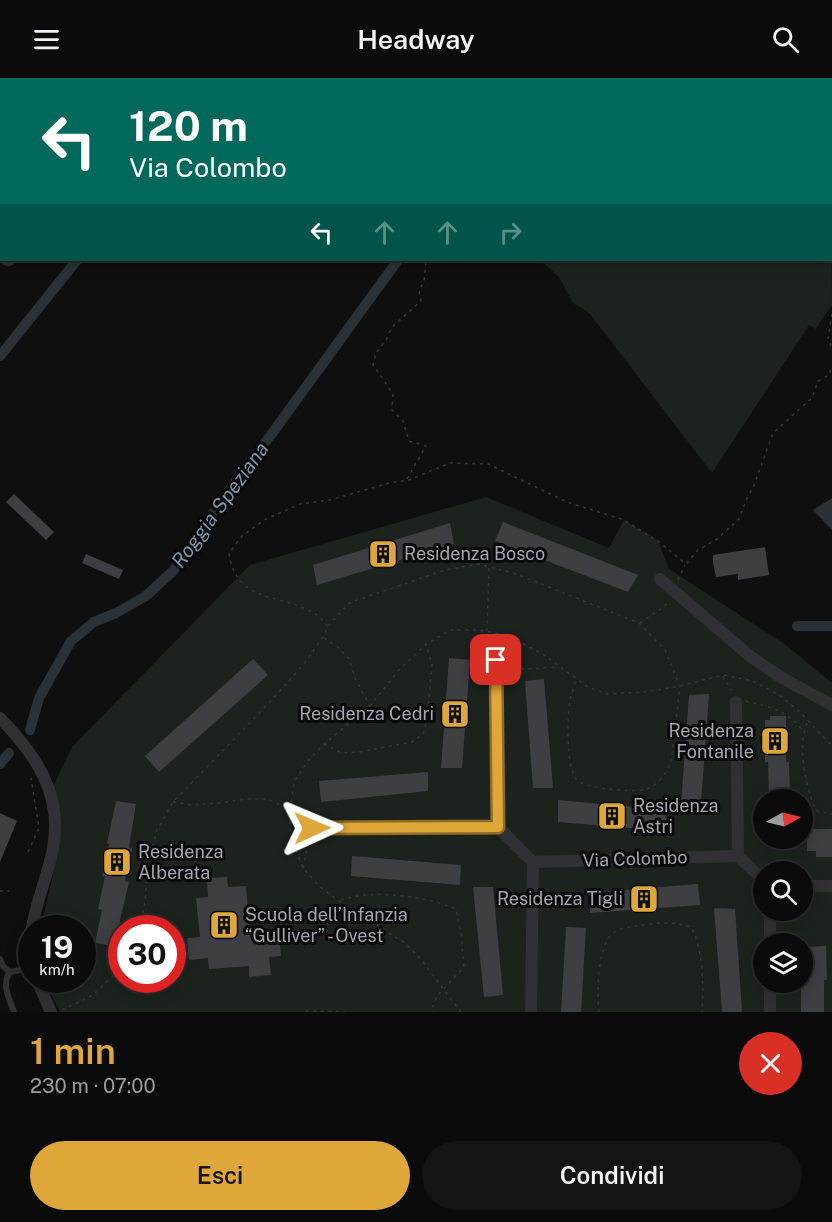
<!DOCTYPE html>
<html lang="it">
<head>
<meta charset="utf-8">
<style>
  body { margin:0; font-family:"Public Sans",sans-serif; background:#141415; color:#f1f3f6; height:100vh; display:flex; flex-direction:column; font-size:22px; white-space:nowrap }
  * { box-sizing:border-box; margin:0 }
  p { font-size:20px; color:#9a9b9d }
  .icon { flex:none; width:33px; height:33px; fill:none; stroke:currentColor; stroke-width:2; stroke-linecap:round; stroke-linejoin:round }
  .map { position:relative; height:934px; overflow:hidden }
  .drawer { display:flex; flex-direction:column; background:#0b0b0c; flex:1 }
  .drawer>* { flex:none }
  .banner { position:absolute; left:0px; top:0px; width:832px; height:183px; box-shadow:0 3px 15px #0003,0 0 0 2px #2b2b2d; background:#00695c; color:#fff; overflow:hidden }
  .needle { width:39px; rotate:82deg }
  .fabs { position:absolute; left:753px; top:711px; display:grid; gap:12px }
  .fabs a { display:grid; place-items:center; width:60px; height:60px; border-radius:50%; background:#0b0b0c; box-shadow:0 3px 15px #0003,0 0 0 2px #2b2b2d; font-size:30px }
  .speed { position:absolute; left:18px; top:837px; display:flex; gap:12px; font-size:30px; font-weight:700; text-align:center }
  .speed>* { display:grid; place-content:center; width:78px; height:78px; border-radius:50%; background:#0b0b0c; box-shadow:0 3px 15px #0003,0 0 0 2px #2b2b2d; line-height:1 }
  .speed small { font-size:15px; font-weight:400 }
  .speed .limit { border:9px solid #d22; background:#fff; color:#111 }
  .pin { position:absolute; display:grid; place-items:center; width:51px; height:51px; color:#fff; margin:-26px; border-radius:12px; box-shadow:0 3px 9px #0006 }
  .me { position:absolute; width:66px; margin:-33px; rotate:89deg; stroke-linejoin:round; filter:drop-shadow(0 0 4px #0008) }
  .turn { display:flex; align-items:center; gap:21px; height:126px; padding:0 30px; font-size:27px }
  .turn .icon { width:78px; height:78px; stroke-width:2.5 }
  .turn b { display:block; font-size:42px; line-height:51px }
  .lanes { display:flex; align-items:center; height:57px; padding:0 30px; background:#0003; justify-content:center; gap:30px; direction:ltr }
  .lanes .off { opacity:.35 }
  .round { display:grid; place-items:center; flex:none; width:63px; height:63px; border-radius:32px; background:#141415 }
  .summary { display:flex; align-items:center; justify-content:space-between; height:102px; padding:0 30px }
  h1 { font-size:36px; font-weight:600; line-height:45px; color:#dfa639 }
  .primary-button { display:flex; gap:12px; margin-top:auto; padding:12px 30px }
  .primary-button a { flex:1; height:69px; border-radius:36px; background:#dfa639; color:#111; font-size:24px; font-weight:600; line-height:69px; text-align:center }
  .primary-button a+a { background:#141415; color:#f1f3f6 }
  header { display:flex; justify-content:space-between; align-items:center; height:78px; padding:0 30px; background:#0b0b0c; font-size:27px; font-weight:600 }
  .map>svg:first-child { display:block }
  .green { fill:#1c231d; fill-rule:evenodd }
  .water { fill:#2a3238 }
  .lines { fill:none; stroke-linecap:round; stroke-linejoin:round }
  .canal { stroke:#2a3238; stroke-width:10 }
  .building { fill:#3e3f43 }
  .path { stroke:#37383c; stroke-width:1.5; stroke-dasharray:3 4.5; stroke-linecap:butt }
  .lane { stroke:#313135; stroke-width:6 }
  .street { stroke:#313135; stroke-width:12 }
  .route-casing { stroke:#916c25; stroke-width:15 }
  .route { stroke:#dfa639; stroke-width:10 }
  .labels { text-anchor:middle; stroke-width:6; stroke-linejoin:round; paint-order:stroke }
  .poi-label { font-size:18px; fill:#a2a6b0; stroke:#0a0a0b; text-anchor:start }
  .street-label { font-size:18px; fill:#a2a6b0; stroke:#0a0a0b }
  .water-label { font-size:20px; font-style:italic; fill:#7b94a9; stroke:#0a0a0b }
</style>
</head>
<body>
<header><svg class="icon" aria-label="menu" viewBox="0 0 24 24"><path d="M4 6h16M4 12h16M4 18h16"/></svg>Headway<svg class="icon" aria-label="search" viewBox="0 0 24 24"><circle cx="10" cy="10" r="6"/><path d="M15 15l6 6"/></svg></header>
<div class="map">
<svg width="832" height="934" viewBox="0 0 832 934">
  <rect width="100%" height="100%" fill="#0f0f10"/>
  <!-- green -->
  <g class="green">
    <polygon points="294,0 466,0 465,2"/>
    <polygon points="525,0 702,0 706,1 524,1"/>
    <polygon points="831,67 832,227 816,251 809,247 712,395 590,236 573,225 559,199 543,185 525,184 522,182 831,182"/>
    <path d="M486,419L609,470L624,442L658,463L669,491L786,567L832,605V934H60L44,902H82V850H41L60,765L53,708L72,669L250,487ZM764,722H802V760H764ZM764,794H802V832H764ZM122,850H172V902H122ZM764,866H802V904H764Z"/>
  </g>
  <!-- water -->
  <polygon class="water" points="832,420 832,452 813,432"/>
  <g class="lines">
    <!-- canal -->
    <g class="canal">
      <polyline points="222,2 223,0"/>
      <polyline points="512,2 513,0"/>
      <polyline points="0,278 77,182"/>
      <polyline points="797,548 832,548"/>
      <polyline points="30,652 39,620 71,563 94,544 116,535 146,518 173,493 241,395 271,357 398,182"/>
      <polyline points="0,686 9,675"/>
    </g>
  </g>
  <!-- building -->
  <g class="building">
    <polygon points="14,416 54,454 46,462 6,424"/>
    <polygon points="503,444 638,497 628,514 495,463"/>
    <polygon points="450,445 454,466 317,507 313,487"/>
    <polygon points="765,469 769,497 738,502 738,496 716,499 713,485 713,477"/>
    <polygon points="86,476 123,492 119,501 82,485"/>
    <polygon points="449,580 470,582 462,690 441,690"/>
    <polygon points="253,581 268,597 159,694 145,678"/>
    <polygon points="544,601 553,710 533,710 525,603"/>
    <polygon points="709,616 701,726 681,727 689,617"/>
    <polygon points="770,638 786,638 786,684 789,684 790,722 772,722 772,717 769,717 768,684 765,684 765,642 770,642"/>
    <polygon points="428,694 428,713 321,724 319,703"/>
    <polygon points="558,722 667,732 665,753 558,744"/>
    <polygon points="116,723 136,726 129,769 132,771 125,803 129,804 114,868 95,865 102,832 98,831 105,799 102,798 109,766 107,765"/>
    <polygon points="0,735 17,743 0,784"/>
    <polygon points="807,751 832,751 832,779 816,779 816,773 807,773"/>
    <polygon points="352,778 461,787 460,807 351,798"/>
    <polygon points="227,799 228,809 246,808 250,857 279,855 281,878 269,879 271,897 249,899 249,888 209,891 208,880 189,882 187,860 200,859 196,820 208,819 207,800"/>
    <polygon points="698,806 700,827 590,835 590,815"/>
    <polygon points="473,809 493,809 503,917 484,919"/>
    <polygon points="714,830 735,831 742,934 722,934"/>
    <polygon points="566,849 586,850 581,934 561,934"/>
    <polygon points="826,868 827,902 824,902 824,934 801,934 801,904 802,902 805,902 805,869"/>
  </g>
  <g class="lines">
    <!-- path -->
    <g class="path">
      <polyline points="281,0 282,2"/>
      <polyline points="698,0 702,2"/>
      <polyline points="499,2 500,0"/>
      <polyline points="524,2 525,0"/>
      <polyline points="752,2 753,0"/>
      <polyline points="831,60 832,60"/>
      <polyline points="832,236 828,260 832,270"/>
      <polyline points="407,401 426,368 409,363 403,343 392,332 393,316 373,287 376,275 386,262 392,249 421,223 419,213 424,203 426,182"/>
      <polyline points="678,502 685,487"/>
      <polyline points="640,545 662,530 669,523"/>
      <path d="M328,548C323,544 319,538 314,535C280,515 236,526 229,475L242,458L264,442L300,426L330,422L389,405L409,402L450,385L488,386L567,424L624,442L658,463L686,486L698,472L717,461L739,441L747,420L753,410L773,355L812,320L818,303L829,297L832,288"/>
      <polyline points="481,552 491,572"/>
      <polyline points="487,553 489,489"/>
      <polyline points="324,560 338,569 349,581 355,600 370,628"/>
      <polyline points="507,585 524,591 559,589"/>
      <polyline points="723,598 731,612"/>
      <path d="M746,623C767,628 792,634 803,654"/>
      <path d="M807,645C797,672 806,705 815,732L832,736"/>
      <polyline points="324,666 342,675 359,674 412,664 423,656 427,641 432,586 426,567"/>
      <polyline points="173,724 192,727 220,725 244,721 267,721 303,737 306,741"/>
      <polyline points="28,774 39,750 31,700"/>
      <polyline points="303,790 309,762"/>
      <polyline points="0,813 9,813"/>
      <path d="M341,822C372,811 426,818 456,831L461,856L464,889L437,918L432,931L434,934"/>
      <path d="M140,850L145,823L148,787L157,752L173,724L269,625L303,587L323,559L328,548L349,525L445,492L479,486L516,496L639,545L665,572L680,608L671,685C667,694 657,708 647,711C635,715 583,711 576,701C566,687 567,640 570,623C571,616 574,609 576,601"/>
      <polyline points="62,932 93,917 122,889"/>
      <polyline points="306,933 345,934"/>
      <polyline points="461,934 419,879 405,865 339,823 319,808 303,790 290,756 290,733 294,704 308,683 324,666 370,628 399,592 426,566 451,552 481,552 508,558 541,575 588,609 608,616 644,614 680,608 723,597 753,603 779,617 798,632 832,668"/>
      <path d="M599,934C597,915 597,870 612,856C620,849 634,848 644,847C661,844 674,844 691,849C703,868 704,911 702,934"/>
    </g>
    <!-- lane -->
    <g class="lane">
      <polyline points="0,881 3,888 10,894"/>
      <path d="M14,934C9,919 1,908 10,894L32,890"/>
    </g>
    <!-- street -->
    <g class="street">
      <polyline points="40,2 44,0"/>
      <polyline points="195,2 196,0"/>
      <polyline points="0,15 2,14"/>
      <polyline points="7,182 9,182"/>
      <polyline points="660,501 751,579 782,600 832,627"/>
      <polyline points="496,582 498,749"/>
      <polyline points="736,624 738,778"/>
      <path d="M0,640C36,677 63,716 53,770C48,798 36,823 32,850"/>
      <polyline points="312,750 498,749 533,784 738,778 764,803"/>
      <polyline points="802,808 832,808"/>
      <polyline points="770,832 770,866"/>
      <polyline points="37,902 51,934"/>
      <polyline points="770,904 770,934"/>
      <polyline points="531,934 533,784"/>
    </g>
  </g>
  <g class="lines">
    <!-- route casing -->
    <g class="route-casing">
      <polyline id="route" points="312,750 498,749 496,582"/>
    </g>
    <!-- route -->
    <use href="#route" class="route"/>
  </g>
  <!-- icons -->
  <defs>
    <g id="building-square" transform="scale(1.5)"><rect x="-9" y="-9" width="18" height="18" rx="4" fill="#dfa639" stroke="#0a0a0b"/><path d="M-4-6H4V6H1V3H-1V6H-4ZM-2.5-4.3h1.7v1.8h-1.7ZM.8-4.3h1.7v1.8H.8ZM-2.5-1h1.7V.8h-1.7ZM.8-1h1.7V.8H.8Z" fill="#111"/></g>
  </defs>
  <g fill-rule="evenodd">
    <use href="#building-square" x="383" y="476"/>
    <use href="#building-square" x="455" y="636"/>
    <use href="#building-square" x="775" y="663"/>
    <use href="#building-square" x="612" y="738"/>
    <use href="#building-square" x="117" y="784"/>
    <use href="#building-square" x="644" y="821"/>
    <use href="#building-square" x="224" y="847"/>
  </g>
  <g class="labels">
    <!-- poi labels -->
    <g class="poi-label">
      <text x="404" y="482">Residenza Bosco</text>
      <text x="434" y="642" text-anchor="end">Residenza Cedri</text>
      <text x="754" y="659" text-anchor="end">Residenza<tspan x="754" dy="21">Fontanile</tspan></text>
      <text x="633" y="734">Residenza<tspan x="633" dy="21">Astri</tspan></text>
      <text x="138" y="780">Residenza<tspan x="138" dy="21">Alberata</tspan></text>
      <text x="623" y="827" text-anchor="end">Residenza Tigli</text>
      <text x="245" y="843">Scuola dell’Infanzia<tspan x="245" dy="21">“Gulliver” - Ovest</tspan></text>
    </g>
    <!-- street labels -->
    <g class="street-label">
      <text transform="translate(635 781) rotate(-2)" y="6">Via Colombo</text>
    </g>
    <!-- water labels -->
    <g class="water-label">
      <text transform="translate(220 427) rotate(-54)" y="7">Roggia Speziana</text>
    </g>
  </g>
</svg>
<div class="fabs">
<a><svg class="needle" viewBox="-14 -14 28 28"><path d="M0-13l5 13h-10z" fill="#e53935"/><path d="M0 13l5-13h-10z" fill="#9a9b9d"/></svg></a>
<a><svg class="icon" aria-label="search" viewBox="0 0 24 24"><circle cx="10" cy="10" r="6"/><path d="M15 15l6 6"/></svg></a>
<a><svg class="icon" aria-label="layers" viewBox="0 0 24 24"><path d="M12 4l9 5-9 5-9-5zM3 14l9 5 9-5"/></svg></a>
</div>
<div class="speed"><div>19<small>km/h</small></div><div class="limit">30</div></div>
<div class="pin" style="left:496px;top:582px;background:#d93025"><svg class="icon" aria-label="arrive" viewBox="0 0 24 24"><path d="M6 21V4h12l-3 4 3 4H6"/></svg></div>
<svg class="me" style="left:312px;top:750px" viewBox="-20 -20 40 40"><path d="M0-17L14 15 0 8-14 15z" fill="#dfa639" stroke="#fff" stroke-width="4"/></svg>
<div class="banner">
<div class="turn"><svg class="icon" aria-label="left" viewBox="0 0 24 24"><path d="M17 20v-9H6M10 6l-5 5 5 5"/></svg><div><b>120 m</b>Via Colombo</div></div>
<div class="lanes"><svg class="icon" aria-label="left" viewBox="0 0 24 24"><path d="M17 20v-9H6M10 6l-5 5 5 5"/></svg><svg class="icon off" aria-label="ahead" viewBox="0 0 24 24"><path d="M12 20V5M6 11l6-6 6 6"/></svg><svg class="icon off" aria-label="ahead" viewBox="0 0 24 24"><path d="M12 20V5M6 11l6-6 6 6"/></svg><svg class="icon off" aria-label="right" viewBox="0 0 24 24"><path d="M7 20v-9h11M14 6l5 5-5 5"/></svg></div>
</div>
</div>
<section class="drawer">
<div class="summary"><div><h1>1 min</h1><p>230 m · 07:00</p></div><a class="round" style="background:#d93025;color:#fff"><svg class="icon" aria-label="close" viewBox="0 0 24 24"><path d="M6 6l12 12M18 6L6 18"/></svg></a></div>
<div class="primary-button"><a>Esci</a><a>Condividi</a></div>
</section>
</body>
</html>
